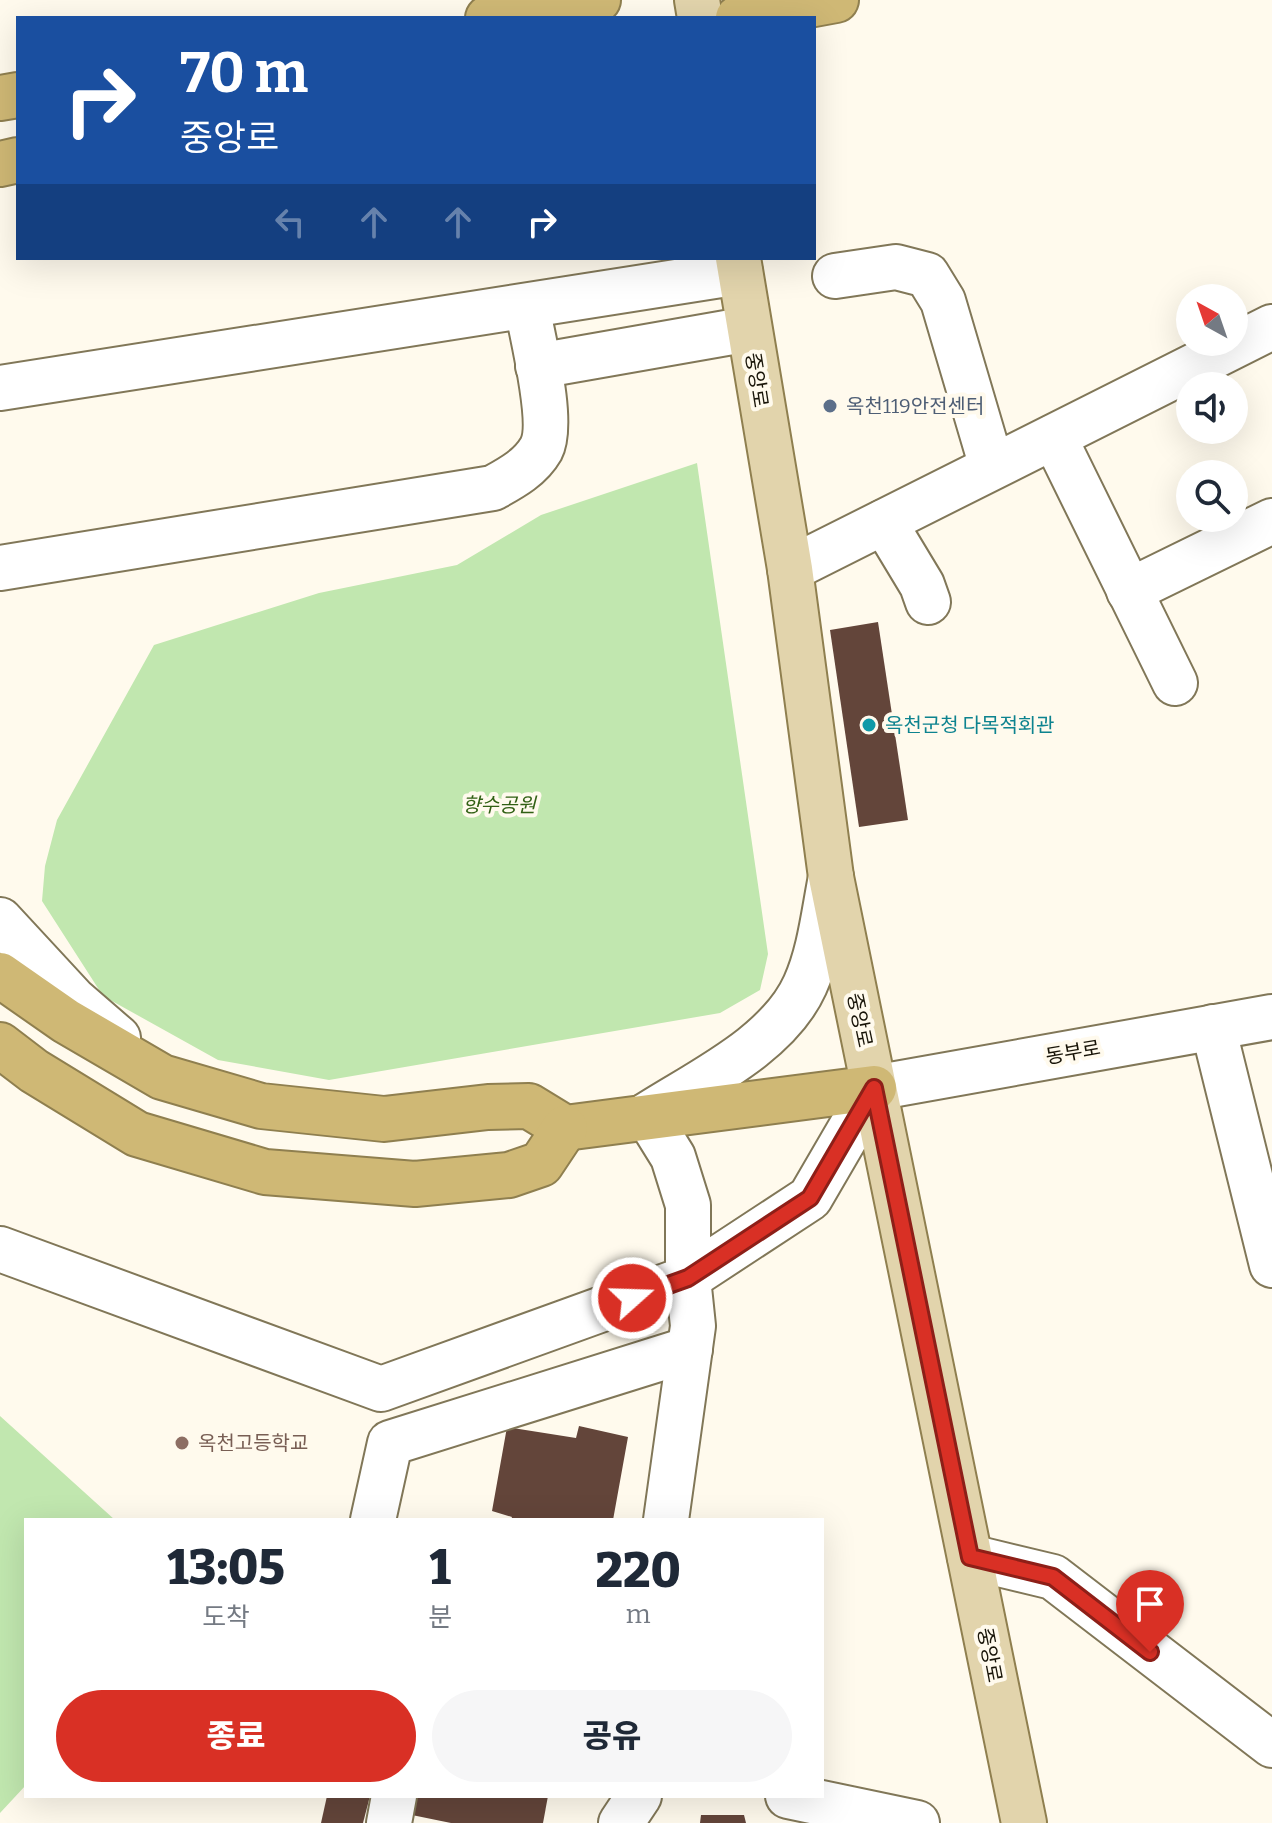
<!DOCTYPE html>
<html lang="ko">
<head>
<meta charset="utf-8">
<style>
  body { margin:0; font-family:Bitter,"Noto Sans KR",serif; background:#f6f6f7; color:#1f2937; height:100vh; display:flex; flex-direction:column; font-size:30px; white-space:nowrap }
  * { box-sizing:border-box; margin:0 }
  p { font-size:26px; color:#747a83 }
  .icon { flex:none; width:44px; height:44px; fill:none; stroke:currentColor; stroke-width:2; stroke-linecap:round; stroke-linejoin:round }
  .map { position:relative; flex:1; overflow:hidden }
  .panel { position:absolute; left:24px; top:1518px; width:800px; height:280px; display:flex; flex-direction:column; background:#fff; border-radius:0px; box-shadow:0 8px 32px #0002 }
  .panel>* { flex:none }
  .hud { position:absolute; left:16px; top:16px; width:800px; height:244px; border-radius:0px; box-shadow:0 8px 32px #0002; background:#1a4fa0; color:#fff; overflow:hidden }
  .needle { width:52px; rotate:320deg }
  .controls { position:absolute; left:1176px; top:284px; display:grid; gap:16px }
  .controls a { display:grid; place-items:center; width:72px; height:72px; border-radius:50%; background:#fff; box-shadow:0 8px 32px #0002; font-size:40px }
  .pin { position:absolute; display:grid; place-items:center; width:68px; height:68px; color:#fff; margin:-82px -34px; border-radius:50% 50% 50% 0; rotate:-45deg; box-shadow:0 0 8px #0007 }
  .pin .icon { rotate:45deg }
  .me { position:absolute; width:88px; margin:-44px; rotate:70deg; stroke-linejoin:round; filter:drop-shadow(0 0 6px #0008) }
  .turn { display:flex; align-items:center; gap:28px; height:168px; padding:0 32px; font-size:36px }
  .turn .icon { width:104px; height:104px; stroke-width:2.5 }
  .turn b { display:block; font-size:56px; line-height:68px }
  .lanes { display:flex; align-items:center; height:76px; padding:0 32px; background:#0003; justify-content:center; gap:40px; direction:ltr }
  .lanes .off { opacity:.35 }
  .eta { display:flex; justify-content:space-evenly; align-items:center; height:136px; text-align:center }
  .eta b { font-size:48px; font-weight:800; line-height:56px }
  .primary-button { display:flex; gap:16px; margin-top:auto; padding:16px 32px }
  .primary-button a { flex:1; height:92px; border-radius:48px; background:#d93025; color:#fff; font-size:32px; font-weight:800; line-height:92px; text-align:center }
  .primary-button a+a { background:#f6f6f7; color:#1f2937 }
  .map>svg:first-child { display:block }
  .green { fill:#c1e7af }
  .building { fill:#63453a }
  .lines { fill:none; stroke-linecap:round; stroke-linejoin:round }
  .minor-casing { stroke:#817758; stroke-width:48 }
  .major-casing { stroke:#8f7f4f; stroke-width:48 }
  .highway-casing { stroke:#8f7f4f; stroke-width:48 }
  .minor { stroke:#fff; stroke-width:44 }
  .major { stroke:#e2d4ac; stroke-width:44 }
  .highway { stroke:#cfb875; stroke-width:44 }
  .route-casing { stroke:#8d1f18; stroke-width:20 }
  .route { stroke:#d93025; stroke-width:14 }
  .service-dot { fill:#5c6f8a; stroke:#fffaed; stroke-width:3 }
  .culture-dot { fill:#0f9aa8; stroke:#fffaed; stroke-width:3 }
  .education-dot { fill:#8d6e63; stroke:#fffaed; stroke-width:3 }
  .labels { text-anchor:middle; stroke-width:8; stroke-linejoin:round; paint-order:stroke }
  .street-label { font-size:20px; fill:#181408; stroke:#fffaed }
  .service-label { font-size:20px; fill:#4e5e75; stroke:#fffaed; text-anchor:start }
  .culture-label { font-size:20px; fill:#0d838f; stroke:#fffaed; text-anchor:start }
  .park-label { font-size:20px; font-style:italic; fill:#316014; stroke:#fffaed }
  .education-label { font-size:20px; fill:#785e54; stroke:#fffaed; text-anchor:start }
</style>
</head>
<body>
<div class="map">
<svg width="1272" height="1823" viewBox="0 0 1272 1823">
  <rect width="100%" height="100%" fill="#fffaed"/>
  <!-- green -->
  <g class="green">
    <polygon points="697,463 768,954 760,990 720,1013 329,1080 218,1060 103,996 42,901 45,866 57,820 154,645 319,593 457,565 541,515"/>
    <polygon points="0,1416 115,1520 26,1520 26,1785 0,1813"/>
  </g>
  <!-- building -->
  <g class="building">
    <polygon points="878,622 908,820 859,827 830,630"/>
    <polygon points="579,1426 628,1437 613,1520 511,1520 512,1517 492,1511 507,1427 576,1438"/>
    <polygon points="327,1796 370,1796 363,1823 321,1823"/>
    <polygon points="411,1796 548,1796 543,1823 451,1823 407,1814"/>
    <polygon points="701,1815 744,1815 746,1823 700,1823"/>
  </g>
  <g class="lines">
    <!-- minor casing -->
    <g class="minor-casing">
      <g id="minor">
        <polyline points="835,276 896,267 927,275 943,301 992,467"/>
        <polyline points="538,366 749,329"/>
        <polyline points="0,388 740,272"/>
        <polyline points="1054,437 1175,683"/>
        <polyline points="884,522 922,585 928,602"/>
        <path d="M0,568L493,488C511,478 530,468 541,449C555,423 532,336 527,306"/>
        <polyline points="790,569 1272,327"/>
        <polyline points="1129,591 1272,521"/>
        <polyline points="0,920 74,1000 118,1038"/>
        <polyline points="1213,1027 1272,1265"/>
        <path d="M0,1249L381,1389L688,1278V1205L673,1157L647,1115C700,1081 778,1045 805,985C820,952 824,912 831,877"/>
        <polyline points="373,1520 390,1443 690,1349"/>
        <polyline points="666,1520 693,1326 688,1278 810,1198 874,1088 1272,1017"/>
        <polyline points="970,1557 1053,1577 1272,1745"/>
        <polyline points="788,1796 917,1823"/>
        <polyline points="389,1823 394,1796"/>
        <polyline points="621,1823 639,1796"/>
      </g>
    </g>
    <!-- major casing -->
    <g class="major-casing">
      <g id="major">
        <polyline points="697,0 700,18"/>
        <polyline points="738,258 790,569 831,877 1024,1823"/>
      </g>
    </g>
    <!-- highway casing -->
    <g class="highway-casing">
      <g id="highway">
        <polyline points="488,18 598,0"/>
        <polyline points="738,18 836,0"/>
        <polyline points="0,98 18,95"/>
        <polyline points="0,164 18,160"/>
        <polyline points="0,975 66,1021 162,1077 261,1106 384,1119 488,1107 529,1106 565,1128 874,1088"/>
        <polyline points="0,1045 34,1071 137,1134 265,1172 415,1184 509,1175 541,1164 565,1128"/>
      </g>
    </g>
    <!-- minor -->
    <use href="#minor" class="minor"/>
    <!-- major -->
    <use href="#major" class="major"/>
    <!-- highway -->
    <use href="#highway" class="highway"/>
  </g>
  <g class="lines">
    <!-- route casing -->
    <g class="route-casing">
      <polyline id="route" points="632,1298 688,1278 810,1198 874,1088 970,1557 1053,1577 1150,1652"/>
    </g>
    <!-- route -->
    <use href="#route" class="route"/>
  </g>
  <!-- markers -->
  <circle class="service-dot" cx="830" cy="406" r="8"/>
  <circle class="culture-dot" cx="869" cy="725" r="8"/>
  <circle class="education-dot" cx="182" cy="1443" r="8"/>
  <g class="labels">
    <!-- street labels -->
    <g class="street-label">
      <text transform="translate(757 380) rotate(81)" y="7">중앙로</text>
      <text transform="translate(860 1020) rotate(78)" y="7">중앙로</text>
      <text transform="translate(1073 1052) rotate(-10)" y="7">동부로</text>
      <text transform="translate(990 1655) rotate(79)" y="7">중앙로</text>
    </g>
    <!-- service labels -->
    <g class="service-label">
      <text x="846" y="413">옥천119안전센터</text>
    </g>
    <!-- culture labels -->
    <g class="culture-label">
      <text x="885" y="732">옥천군청 다목적회관</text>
    </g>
    <!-- park labels -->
    <g class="park-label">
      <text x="499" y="812">향수공원</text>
    </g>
    <!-- education labels -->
    <g class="education-label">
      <text x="198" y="1450">옥천고등학교</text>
    </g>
  </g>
</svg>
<div class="controls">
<a><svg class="needle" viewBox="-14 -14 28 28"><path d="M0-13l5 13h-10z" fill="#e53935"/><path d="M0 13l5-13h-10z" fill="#747a83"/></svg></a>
<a><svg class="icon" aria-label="sound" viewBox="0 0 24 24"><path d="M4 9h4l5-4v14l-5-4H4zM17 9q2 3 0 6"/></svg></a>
<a><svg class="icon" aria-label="search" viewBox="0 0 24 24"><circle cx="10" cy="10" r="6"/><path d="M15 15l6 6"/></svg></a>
</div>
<div class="pin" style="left:1150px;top:1652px;background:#d93025"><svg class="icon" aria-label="arrive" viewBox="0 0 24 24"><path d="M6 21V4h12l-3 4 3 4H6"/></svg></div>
<svg class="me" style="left:632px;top:1298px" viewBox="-20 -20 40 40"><circle r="17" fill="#d93025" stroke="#fff" stroke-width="3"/><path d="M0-11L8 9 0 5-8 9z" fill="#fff"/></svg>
<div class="hud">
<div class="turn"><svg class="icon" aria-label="right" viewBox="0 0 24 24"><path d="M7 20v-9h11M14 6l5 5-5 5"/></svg><div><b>70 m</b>중앙로</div></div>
<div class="lanes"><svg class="icon off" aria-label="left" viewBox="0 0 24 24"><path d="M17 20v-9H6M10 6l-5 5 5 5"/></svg><svg class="icon off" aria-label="ahead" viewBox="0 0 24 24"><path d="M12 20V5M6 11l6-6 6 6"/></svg><svg class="icon off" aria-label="ahead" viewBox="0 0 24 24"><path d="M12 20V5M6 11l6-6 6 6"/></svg><svg class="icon" aria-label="right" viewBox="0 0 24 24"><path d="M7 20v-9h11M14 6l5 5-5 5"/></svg></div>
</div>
<section class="panel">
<div class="eta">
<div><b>13:05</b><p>도착</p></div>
<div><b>1</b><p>분</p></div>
<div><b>220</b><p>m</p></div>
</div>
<div class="primary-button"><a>종료</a><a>공유</a></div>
</section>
</div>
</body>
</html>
